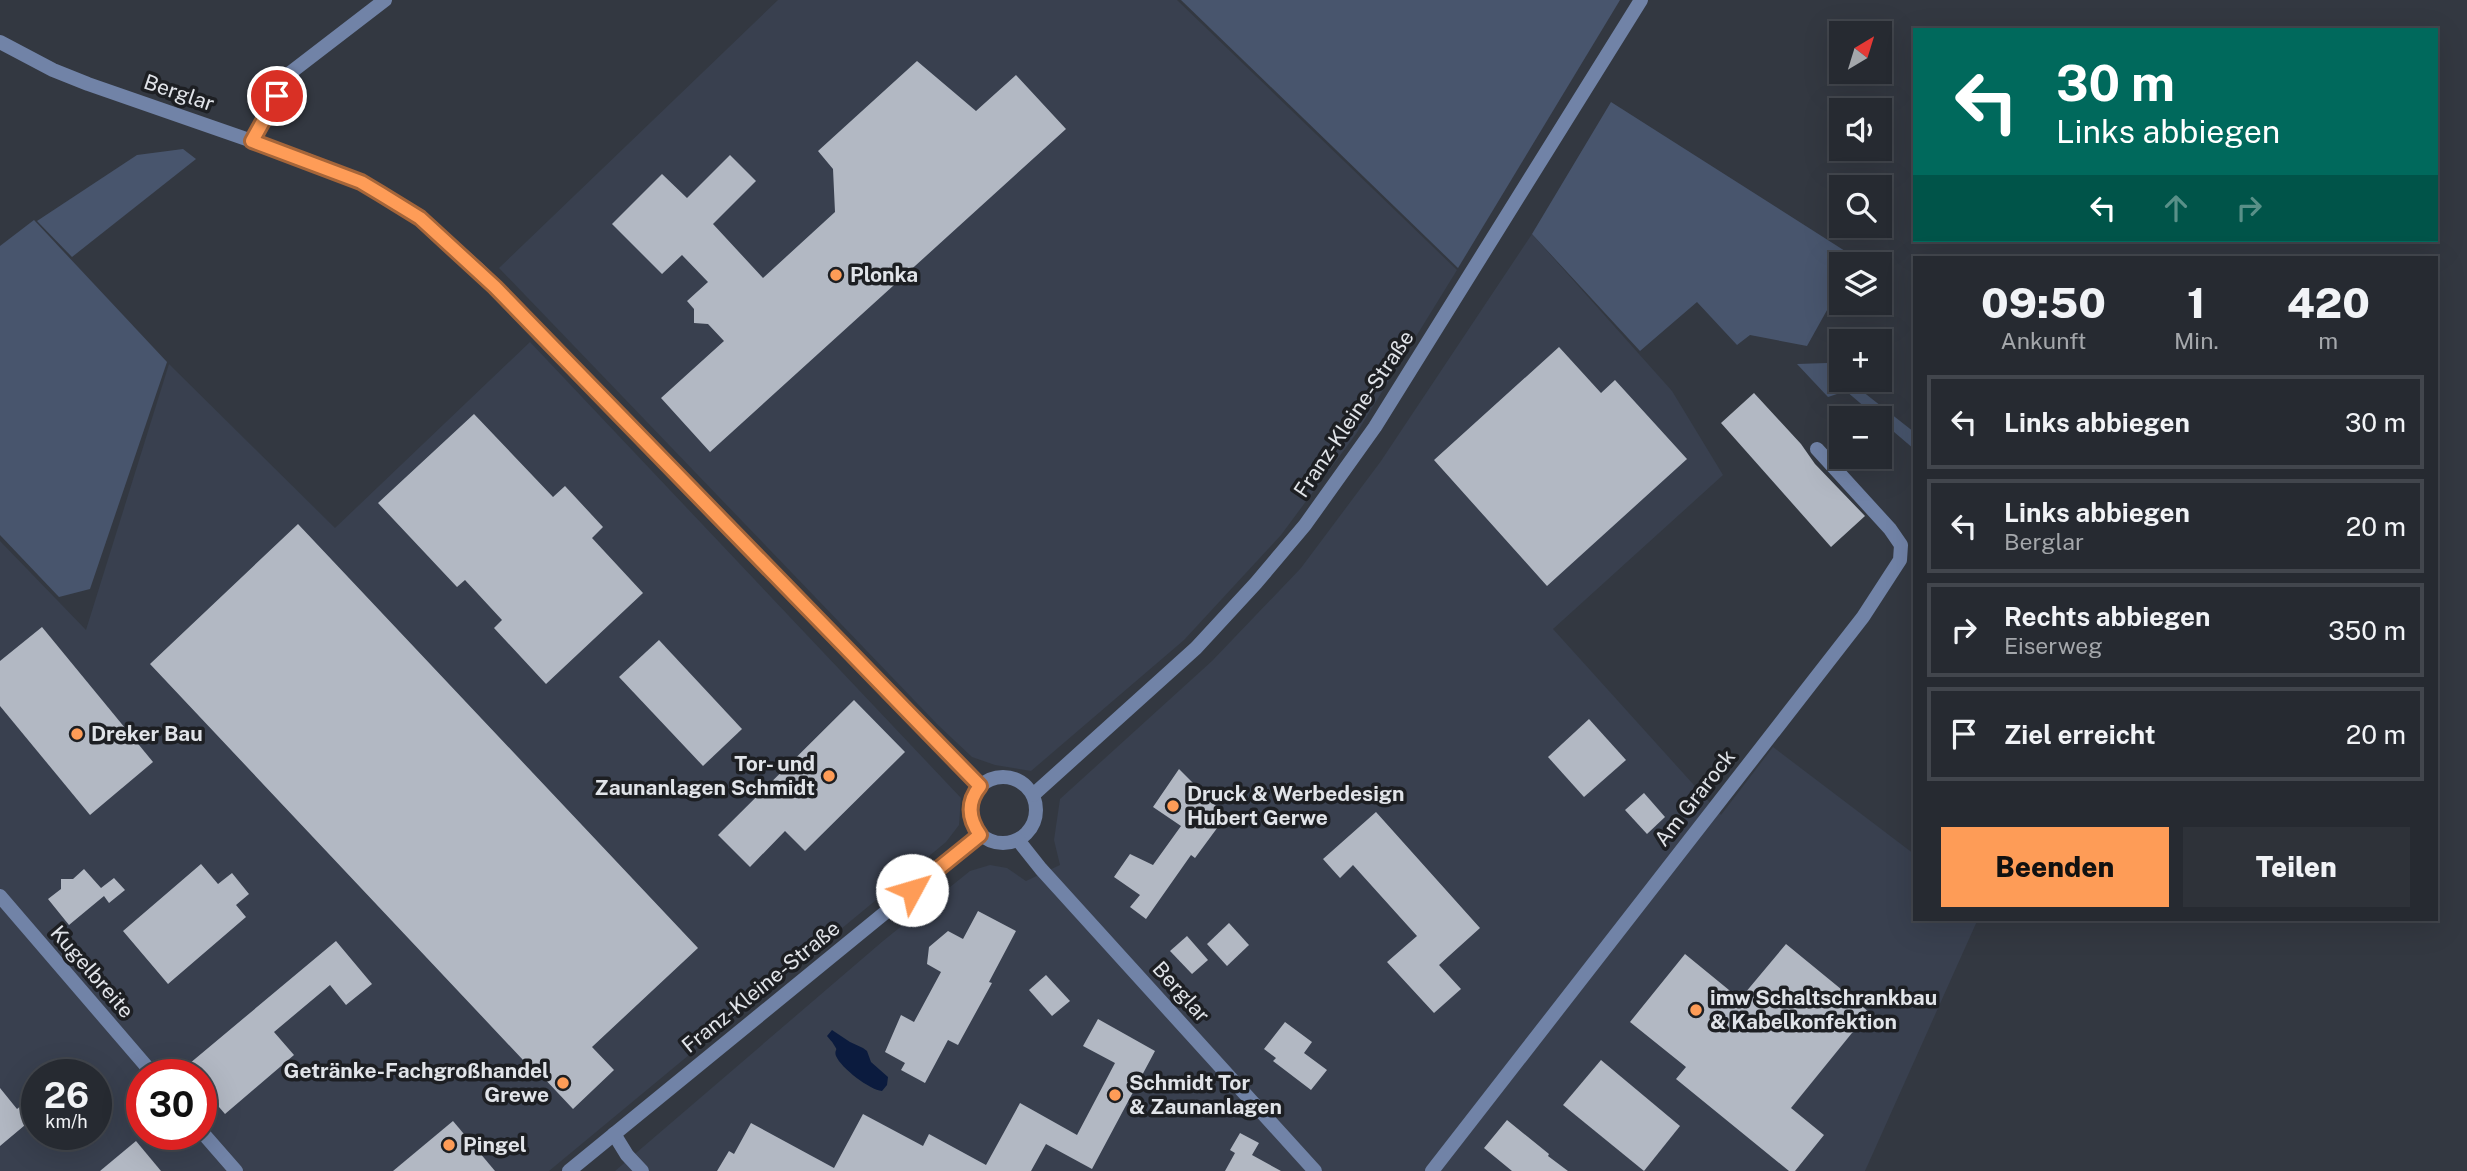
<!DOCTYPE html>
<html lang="de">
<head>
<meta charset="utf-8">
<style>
  body { margin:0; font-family:"Public Sans",sans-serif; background:#2e3239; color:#f1f3f6; height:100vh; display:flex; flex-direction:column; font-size:26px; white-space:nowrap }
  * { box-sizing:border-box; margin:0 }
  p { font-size:23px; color:#a4a7ab }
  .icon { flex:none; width:38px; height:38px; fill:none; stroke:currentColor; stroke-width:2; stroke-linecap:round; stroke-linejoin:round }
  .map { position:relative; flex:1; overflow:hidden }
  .drawer { position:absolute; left:1913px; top:256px; width:525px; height:665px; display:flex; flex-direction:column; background:#262a31; border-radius:0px; box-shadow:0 7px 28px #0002,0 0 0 2px #42464d }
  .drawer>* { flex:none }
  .top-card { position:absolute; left:1913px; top:28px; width:525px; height:214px; border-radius:0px; box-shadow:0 7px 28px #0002,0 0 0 2px #42464d; background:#00695c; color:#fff; overflow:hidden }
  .needle { width:46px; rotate:38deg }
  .buttons { position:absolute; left:1829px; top:21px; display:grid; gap:14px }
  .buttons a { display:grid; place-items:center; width:63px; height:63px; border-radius:0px; background:#262a31; box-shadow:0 7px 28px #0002,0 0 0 2px #42464d; font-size:35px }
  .speed { position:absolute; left:21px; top:1059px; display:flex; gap:14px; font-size:35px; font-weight:700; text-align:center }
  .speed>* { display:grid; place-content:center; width:91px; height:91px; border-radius:50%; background:#262a31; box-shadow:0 7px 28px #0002,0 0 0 2px #42464d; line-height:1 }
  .speed small { font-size:18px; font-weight:400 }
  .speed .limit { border:10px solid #d22; background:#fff; color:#111 }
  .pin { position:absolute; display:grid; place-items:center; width:60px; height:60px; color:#fff; margin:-30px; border:4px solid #fff; border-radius:50%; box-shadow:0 2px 7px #0007 }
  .me { position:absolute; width:77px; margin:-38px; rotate:51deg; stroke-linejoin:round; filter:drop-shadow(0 0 5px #0008) }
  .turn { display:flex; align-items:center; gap:24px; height:147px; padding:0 28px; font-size:32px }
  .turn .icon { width:91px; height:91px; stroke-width:2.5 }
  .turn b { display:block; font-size:49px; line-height:60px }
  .lanes { display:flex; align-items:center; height:66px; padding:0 28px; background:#0003; justify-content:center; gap:35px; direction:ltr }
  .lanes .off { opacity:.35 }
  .eta { display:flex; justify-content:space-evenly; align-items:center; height:119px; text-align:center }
  .eta b { font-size:42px; font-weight:800; line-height:49px }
  .cta { display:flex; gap:14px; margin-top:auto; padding:14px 28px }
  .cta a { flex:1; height:80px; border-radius:0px; background:#fe9c57; color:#111; font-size:28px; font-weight:800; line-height:80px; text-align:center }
  .cta a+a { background:#2e3239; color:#f1f3f6 }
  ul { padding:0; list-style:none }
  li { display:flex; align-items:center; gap:21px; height:94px; margin:0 14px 10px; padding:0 14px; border:4px solid #42464d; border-radius:0px }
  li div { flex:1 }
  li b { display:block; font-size:26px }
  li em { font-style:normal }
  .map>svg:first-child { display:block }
  .built { fill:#39404f; fill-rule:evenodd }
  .green { fill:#48556d }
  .water { fill:#0b1b3e }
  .building { fill:#b2b8c3 }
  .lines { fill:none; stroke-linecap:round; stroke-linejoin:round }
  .minor { stroke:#7183a7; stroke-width:14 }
  .route-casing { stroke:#a56539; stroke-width:18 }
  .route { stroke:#fe9c57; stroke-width:12 }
  .poi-dot { fill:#fe9c57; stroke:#1d1f23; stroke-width:2.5 }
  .labels { text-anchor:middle; stroke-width:7; stroke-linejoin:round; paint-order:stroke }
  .street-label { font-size:21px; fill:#e1e4e9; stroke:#1d1f23 }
  .poi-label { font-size:21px; font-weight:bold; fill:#e1e4e9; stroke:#1d1f23; text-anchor:start }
</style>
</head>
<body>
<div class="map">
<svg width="2467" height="1171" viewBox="0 0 2467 1171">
  <rect width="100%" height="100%" fill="#333841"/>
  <!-- built -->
  <g class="built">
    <polygon points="778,0 1177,0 1457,270 1356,434 1281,535 1184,640 1031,771 995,765 972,757 938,725 499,268"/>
    <polygon points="1532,234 1672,391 1723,475 1553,629 1721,815 1773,747 1914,854 1914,919 1978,919 1865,1171 615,1171 883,941 970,871 990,865 1007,868 1026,881 1060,865 1054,840 1060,799 1212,661 1301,568 1381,461"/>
    <path d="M530,342L961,798L959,825L946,842L549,1171H0V541L86,630L169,364L335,528ZM37,1074H96V1134H37ZM142,1074H201V1134H142Z"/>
  </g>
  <!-- green -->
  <g class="green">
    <polygon points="1181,0 1620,0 1458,268"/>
    <polygon points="1611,102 1856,258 1852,264 1841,264 1841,285 1807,346 1750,335 1737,345 1697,302 1640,351 1532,234"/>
    <polygon points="183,149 196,159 72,257 37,221 137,155"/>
    <polygon points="34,220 167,362 90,589 59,597 0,535 0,246"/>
    <polygon points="1827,363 1841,374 1841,380 1848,380 1914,432 1914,449 1846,391 1828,397 1797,364"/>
  </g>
  <!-- water -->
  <path class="water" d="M832,1030L850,1042L863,1048L867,1051L871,1062L888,1077L887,1085L882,1091C870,1090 841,1068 836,1056C834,1048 839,1052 834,1045C832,1041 829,1039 827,1036Z"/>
  <!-- building -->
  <g class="building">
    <polygon points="917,61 976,111 1016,75 1066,129 710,452 661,398 724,341 708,324 694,323 694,309 687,301 708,282 682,255 662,274 612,224 662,174 687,198 730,155 756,181 713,224 763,278 835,212 833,169 818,151"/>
    <polygon points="1559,347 1601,393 1615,380 1687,459 1547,586 1434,460"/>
    <polygon points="1754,393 1801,444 1815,464 1865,516 1831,547 1721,423"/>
    <polygon points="474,414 553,497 565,486 603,527 592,538 643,593 546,684 494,628 502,620 465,580 457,587 378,503"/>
    <polygon points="298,524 698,948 592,1047 614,1070 573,1109 526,1059 524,1061 150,664"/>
    <polygon points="42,627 153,762 90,815 0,706 0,661"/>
    <polygon points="659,640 742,729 703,766 619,677"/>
    <polygon points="854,700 905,752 805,851 785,831 750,867 718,835"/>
    <polygon points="1589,719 1626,760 1584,797 1548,757"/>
    <polygon points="1179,769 1226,816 1195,858 1191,855 1146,919 1130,907 1140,895 1114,877 1130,854 1153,865 1181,826 1153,807"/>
    <polygon points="1644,793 1665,817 1647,834 1625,810"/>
    <polygon points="1376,812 1480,928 1439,965 1461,989 1434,1013 1387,962 1417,936 1353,865 1340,878 1323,859"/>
    <polygon points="201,864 218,884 232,873 249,894 236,905 246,917 168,984 123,931"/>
    <polygon points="84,869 101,888 114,878 125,890 109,903 104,896 69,925 48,899 61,889 61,879 73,879"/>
    <polygon points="978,911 1016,931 989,982 992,983 958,1045 948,1040 925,1083 901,1070 905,1063 885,1052 901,1015 914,1022 941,972 927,964 929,947 948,931 963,939"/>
    <polygon points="1229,923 1249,945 1227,966 1207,944"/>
    <polygon points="1187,936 1208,960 1192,974 1170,951"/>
    <polygon points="336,941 372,984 346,1005 330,985 274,1032 294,1055 225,1114 201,1086 201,1074 177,1074"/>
    <polygon points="1786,944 1869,1012 1791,1108 1824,1135 1795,1171 1789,1171 1676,1079 1686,1067 1630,1022 1685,954 1740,999"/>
    <polygon points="1046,975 1070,1001 1052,1016 1029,990"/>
    <polygon points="1098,1019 1155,1051 1092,1169 1046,1144 1031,1171 717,1171 729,1151 734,1154 751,1123 834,1168 863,1114 923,1146 929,1134 986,1165 1020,1103 1077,1135 1115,1063 1083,1046"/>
    <polygon points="1285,1022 1312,1042 1304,1053 1327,1070 1311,1090 1273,1061 1276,1058 1264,1049"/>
    <polygon points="1601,1060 1680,1126 1644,1171 1563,1105"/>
    <polygon points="0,1088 17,1109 37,1093 37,1115 0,1146"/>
    <polygon points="1507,1120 1549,1154 1548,1156 1568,1171 1512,1171 1484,1148"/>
    <polygon points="453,1121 495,1171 393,1171"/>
    <polygon points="1240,1133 1259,1143 1252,1155 1281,1171 1225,1171 1235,1153 1230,1150"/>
    <polygon points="136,1141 161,1171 100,1171"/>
  </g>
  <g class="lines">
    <!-- minor -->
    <g class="minor">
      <polyline points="0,42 53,70 88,84 307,160 361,182 420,218 477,268 585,378 980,786"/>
      <polyline points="252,141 290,73 385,0"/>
      <circle cx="1003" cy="810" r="33"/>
      <polyline points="1033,795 1196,648 1256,583 1305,525 1375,427 1641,0"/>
      <polyline points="1018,840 1041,869 1315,1171"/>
      <polyline points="0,896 153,1074"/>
      <polyline points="201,1131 236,1171"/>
      <polyline points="614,1134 627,1155 642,1171"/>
      <polyline points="569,1171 980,835"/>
      <polyline points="1432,1171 1863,617 1900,560 1901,545 1890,529 1817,449"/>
    </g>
  </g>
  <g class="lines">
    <!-- route casing -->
    <g class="route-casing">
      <path id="route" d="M277,96L252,141L361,182L381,194L420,218L495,287L980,786C967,802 968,818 980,835L912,890"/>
    </g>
    <!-- route -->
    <use href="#route" class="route"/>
  </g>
  <!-- markers -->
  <g class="poi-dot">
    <circle cx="836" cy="275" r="7"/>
    <circle cx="77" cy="734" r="7"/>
    <circle cx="829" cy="776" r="7"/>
    <circle cx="1173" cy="806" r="7"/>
    <circle cx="1696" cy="1010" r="7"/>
    <circle cx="563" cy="1083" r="7"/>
    <circle cx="1115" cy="1095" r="7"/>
    <circle cx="449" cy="1145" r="7"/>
  </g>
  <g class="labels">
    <!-- street labels -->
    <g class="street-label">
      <text transform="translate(179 93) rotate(19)" y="7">Berglar</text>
      <text transform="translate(1354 414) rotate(-56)" y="7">Franz-Kleine-Straße</text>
      <text transform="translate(1695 798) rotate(-52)" y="7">Am Grarock</text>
      <text transform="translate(92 972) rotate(49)" y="7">Kugelbreite</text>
      <text transform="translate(761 987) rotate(-39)" y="7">Franz-Kleine-Straße</text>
      <text transform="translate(1181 992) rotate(48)" y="7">Berglar</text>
    </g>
    <!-- poi labels -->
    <g class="poi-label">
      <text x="850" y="282">Plonka</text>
      <text x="91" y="741">Dreker Bau</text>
      <text x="815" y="771" text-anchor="end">Tor- und<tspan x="815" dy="24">Zaunanlagen Schmidt</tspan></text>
      <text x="1187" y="801">Druck &amp; Werbedesign<tspan x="1187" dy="24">Hubert Gerwe</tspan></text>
      <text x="1710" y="1005">imw Schaltschrankbau<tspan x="1710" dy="24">&amp; Kabelkonfektion</tspan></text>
      <text x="549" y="1078" text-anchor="end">Getränke-Fachgroßhandel<tspan x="549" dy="24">Grewe</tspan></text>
      <text x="1129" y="1090">Schmidt Tor<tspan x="1129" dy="24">&amp; Zaunanlagen</tspan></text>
      <text x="463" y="1152">Pingel</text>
    </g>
  </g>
</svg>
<div class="buttons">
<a><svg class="needle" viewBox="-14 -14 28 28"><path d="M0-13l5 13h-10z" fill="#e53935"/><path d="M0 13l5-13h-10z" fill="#a4a7ab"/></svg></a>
<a><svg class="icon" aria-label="sound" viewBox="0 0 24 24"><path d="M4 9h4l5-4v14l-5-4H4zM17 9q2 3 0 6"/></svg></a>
<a><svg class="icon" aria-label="search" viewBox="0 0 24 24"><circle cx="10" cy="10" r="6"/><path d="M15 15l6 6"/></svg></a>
<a><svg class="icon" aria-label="layers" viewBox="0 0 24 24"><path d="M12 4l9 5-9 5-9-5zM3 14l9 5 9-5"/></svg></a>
<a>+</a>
<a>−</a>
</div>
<div class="speed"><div>26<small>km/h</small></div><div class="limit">30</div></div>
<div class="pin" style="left:277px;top:96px;background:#d93025"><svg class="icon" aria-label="arrive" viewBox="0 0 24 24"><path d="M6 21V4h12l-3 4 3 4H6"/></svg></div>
<svg class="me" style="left:912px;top:890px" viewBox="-20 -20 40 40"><circle r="19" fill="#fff"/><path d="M0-13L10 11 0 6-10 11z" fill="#fe9c57"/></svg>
<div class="top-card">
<div class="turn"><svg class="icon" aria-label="left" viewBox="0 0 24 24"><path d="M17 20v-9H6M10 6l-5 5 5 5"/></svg><div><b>30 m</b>Links abbiegen</div></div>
<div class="lanes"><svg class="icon" aria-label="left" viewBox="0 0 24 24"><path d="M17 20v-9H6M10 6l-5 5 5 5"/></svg><svg class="icon off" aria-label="ahead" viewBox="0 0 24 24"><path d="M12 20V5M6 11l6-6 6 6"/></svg><svg class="icon off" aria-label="right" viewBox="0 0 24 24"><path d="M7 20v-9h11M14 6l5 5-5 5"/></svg></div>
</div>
<section class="drawer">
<div class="eta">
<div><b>09:50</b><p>Ankunft</p></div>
<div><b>1</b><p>Min.</p></div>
<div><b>420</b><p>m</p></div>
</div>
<ul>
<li><svg class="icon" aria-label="left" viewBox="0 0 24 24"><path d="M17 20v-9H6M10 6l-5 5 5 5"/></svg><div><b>Links abbiegen</b></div><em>30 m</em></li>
<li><svg class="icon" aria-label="left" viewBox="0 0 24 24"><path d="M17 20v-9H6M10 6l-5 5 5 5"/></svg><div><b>Links abbiegen</b><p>Berglar</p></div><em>20 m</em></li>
<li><svg class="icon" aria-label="right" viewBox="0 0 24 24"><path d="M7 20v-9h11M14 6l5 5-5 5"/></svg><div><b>Rechts abbiegen</b><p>Eiserweg</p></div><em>350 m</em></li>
<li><svg class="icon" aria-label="arrive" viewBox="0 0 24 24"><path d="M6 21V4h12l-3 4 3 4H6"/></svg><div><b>Ziel erreicht</b></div><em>20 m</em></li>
</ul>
<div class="cta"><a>Beenden</a><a>Teilen</a></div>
</section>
</div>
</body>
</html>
